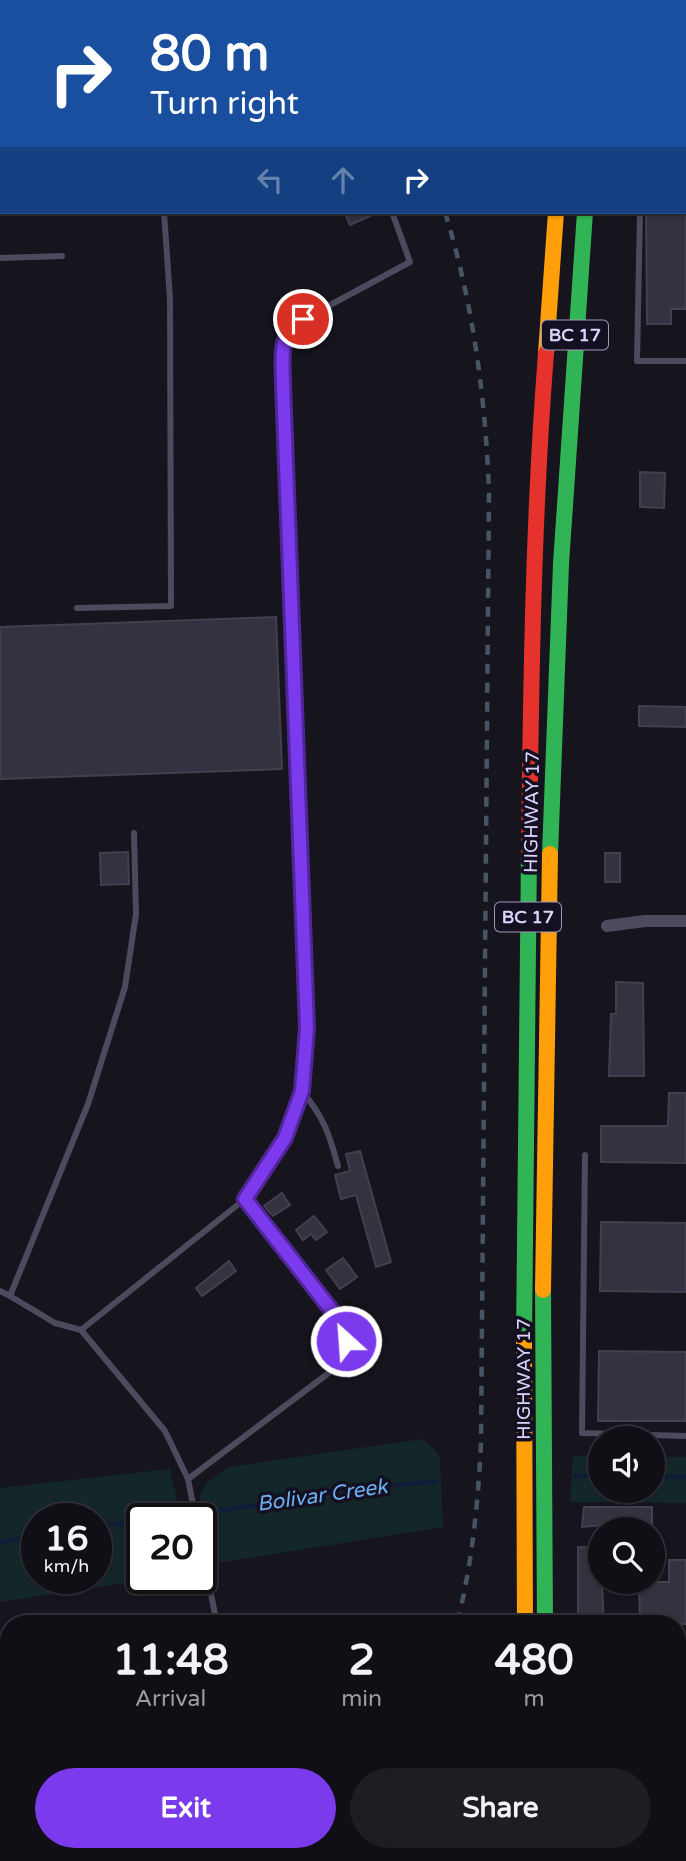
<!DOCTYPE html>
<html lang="en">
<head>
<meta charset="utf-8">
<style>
  body { margin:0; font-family:"Varela Round",sans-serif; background:#1e1d23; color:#f1f3f6; height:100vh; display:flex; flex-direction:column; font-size:26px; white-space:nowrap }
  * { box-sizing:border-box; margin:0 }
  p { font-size:23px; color:#9c9ca1 }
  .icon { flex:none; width:38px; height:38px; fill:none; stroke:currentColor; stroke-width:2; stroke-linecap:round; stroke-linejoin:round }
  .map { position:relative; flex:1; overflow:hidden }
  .drawer { position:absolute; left:0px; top:1615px; width:686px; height:247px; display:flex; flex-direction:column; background:#100f16; border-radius:28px 28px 0 0; box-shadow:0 2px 5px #0004,0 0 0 2px #302f35 }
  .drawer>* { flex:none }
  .banner { position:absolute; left:0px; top:0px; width:686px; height:214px; box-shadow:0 2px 5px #0004,0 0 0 2px #302f35; background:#1a4fa0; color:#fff; overflow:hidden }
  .fabs { position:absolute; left:588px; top:1426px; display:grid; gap:14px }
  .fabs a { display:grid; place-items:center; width:77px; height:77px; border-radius:50%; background:#100f16; box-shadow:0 2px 5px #0004,0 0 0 2px #302f35; font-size:35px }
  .speed { position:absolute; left:21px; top:1503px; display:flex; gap:14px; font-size:35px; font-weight:700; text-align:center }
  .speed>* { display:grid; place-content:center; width:91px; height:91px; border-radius:50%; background:#100f16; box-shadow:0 2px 5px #0004,0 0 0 2px #302f35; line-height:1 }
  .speed small { font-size:18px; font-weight:400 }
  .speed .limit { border:4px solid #111; border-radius:10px; background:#fff; color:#111 }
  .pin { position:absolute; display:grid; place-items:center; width:60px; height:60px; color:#fff; margin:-30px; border:4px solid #fff; border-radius:50%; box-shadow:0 2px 7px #0007 }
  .me { position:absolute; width:77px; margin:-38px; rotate:334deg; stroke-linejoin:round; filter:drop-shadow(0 0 5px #0008) }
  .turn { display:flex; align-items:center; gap:24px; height:147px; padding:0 35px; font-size:32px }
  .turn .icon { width:91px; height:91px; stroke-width:2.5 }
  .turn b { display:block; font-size:49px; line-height:60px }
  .lanes { display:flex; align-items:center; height:66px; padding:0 35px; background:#0003; justify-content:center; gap:35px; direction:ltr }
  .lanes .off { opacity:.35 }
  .eta { display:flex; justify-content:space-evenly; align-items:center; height:119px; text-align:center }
  .eta b { font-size:42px; font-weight:700; line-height:49px }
  .action { display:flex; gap:14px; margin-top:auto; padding:14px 35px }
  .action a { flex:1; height:80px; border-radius:42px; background:#7c3aed; color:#fff; font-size:28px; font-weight:700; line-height:80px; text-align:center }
  .action a+a { background:#1e1d23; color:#f1f3f6 }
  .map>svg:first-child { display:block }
  .green { fill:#142728; fill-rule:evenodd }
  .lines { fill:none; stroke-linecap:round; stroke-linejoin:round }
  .stream { stroke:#101c38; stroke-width:4.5 }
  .building { fill:#34323f; stroke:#433f50; stroke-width:2 }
  .lane { stroke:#4c4a5d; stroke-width:6 }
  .street { stroke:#4c4a5d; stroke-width:12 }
  .fast { stroke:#30b455; stroke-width:16 }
  .slow { stroke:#ff9f0a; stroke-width:16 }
  .jam { stroke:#e5322d; stroke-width:16 }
  .rail { stroke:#465564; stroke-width:4.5; stroke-dasharray:10 9; stroke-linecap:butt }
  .route-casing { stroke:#51269a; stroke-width:18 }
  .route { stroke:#7c3aed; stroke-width:12 }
  .labels { text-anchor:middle; stroke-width:7; stroke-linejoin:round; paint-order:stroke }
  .shield { fill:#141021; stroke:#9f99ba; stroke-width:2 }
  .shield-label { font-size:18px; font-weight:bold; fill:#dad4fb }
  .street-label { font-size:19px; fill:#dad4fb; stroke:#141021 }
  .water-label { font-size:21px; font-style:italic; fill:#6daef0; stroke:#141021 }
</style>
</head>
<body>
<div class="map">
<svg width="686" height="1861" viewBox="0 0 686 1861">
  <rect width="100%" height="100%" fill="#16141d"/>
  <!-- green -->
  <g class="green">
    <path d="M422,1439L437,1452L440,1460L443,1527L218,1563L212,1558C207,1544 195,1508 201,1493C205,1481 219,1474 229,1467Z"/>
    <polygon points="573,1456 600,1456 600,1491 653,1491 653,1457 686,1457 686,1503 570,1502"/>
    <path d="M170,1469L181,1519H142V1578L152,1579L0,1602V1488ZM37,1519H96V1578H37Z"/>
  </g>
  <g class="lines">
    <!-- stream -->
    <g class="stream">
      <polyline points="575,1476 600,1476"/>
      <polyline points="653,1477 686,1477"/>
      <polyline points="210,1512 307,1498 345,1489 435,1482"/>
      <polyline points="159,1519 169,1518"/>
      <polyline points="96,1526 142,1521"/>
      <polyline points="0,1542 37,1536"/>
    </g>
  </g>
  <!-- building -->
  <g class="building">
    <polygon points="344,212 379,212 350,225"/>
    <polygon points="646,212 686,212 686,309 671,309 671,324 647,324"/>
    <polygon points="640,472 665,473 664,508 640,507"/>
    <polygon points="276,617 282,769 0,779 0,627"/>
    <polygon points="639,706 686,707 686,727 639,726"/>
    <polygon points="128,852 129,884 101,885 100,853"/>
    <rect x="605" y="853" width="15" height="29"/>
    <polygon points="616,982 643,983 644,1076 609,1076 611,1014 616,1014"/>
    <polygon points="669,1093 686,1093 686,1163 601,1162 601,1126 668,1126"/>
    <polygon points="360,1151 391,1262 376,1267 356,1195 341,1199 335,1175 350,1171 346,1154"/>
    <polygon points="282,1193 290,1205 273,1216 264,1206"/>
    <polygon points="314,1216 327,1232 316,1240 311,1234 303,1240 296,1230"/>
    <polygon points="601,1222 686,1223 686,1292 600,1291"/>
    <polygon points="343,1258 357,1277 340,1289 326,1270"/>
    <polygon points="229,1261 236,1271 202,1296 196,1288"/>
    <polygon points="599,1351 686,1352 686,1421 598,1421"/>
    <polygon points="584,1507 652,1507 652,1530 639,1530 638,1522 582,1527"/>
    <polygon points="578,1547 600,1548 604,1624 578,1624"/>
    <polygon points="669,1560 686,1560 686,1624 640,1624 639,1582 669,1582"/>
  </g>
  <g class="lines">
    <!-- lane -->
    <g class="lane">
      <polyline points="34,0 36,2"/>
      <polyline points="250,0 251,2"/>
      <polyline points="684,152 686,147"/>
      <polyline points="684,186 686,186"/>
      <polyline points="640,212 637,361 686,361"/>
      <polyline points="0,258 62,256"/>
      <polyline points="77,608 171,606 170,299 164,212"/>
      <polyline points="134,833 136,914 125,987 88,1104 10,1296 55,1323 81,1330 165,1431 188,1479 196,1519"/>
      <path d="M302,1091C324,1118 329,1133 338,1166"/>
      <polyline points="585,1155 582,1433 686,1436"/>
      <polyline points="245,1199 285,1138 302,1091 307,1028 283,384 284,340 293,325 410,262 392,212"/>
      <polyline points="0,1291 10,1296"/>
      <polyline points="81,1330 245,1199 343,1325 350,1357 188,1479"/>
      <polyline points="201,1544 217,1624"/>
      <polyline points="347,1853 362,1861"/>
    </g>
    <!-- street -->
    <g class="street">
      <polyline points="442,2 443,0"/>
      <polyline points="607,926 645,921 686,921"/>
      <polyline points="677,1721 686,1722"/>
    </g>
    <!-- fast -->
    <g class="fast">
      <polyline points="550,854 561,564 585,212"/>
      <polyline points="543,1290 545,1624"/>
      <polyline points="524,1340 529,851"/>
    </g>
    <!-- slow -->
    <g class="slow">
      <polyline points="567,0 567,2"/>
      <polyline points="631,0 631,2"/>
      <polyline points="546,353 556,212"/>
      <polyline points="543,1290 550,854"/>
      <polyline points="524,1340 525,1624"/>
      <polyline points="532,1853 532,1861"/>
    </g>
    <!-- jam -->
    <g class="jam">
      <polyline points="596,0 596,2"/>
      <polyline points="684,113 686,114"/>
      <path d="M529,851C531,685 533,519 546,353"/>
      <polyline points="551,1853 552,1861"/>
    </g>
    <!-- rail -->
    <g class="rail">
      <polyline points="355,0 356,2"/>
      <path d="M445,212C473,303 485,395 489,490L481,1443C478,1505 472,1564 457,1624"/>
      <polyline points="336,1861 342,1853"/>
    </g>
  </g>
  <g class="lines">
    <!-- route casing -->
    <g class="route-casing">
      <path id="route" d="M303,319C277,334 283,358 283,384L307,1028L302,1091L285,1138L245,1199L343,1325L346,1341"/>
    </g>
    <!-- route -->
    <use href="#route" class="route"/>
  </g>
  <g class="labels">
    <!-- shield labels -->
    <g class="shield">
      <rect x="542" y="320.5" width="66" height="29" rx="5"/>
      <rect x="495" y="902.5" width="66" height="29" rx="5"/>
    </g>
    <g class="shield-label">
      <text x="575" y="341">BC 17</text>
      <text x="528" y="923">BC 17</text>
    </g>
    <!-- street labels -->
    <g class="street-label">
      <text transform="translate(531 812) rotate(-89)" y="7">HIGHWAY 17</text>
      <text transform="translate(523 1379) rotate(-90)" y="7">HIGHWAY 17</text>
    </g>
    <!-- water labels -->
    <g class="water-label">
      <text transform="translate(322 1495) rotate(-8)" y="7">Bolivar Creek</text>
    </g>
  </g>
</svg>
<div class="fabs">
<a><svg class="icon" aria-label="sound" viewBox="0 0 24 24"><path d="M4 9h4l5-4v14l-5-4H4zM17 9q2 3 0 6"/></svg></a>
<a><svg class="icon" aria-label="search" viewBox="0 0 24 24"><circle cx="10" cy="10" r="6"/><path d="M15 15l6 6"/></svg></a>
</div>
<div class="speed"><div>16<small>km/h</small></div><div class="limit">20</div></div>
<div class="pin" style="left:303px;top:319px;background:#d93025"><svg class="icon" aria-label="arrive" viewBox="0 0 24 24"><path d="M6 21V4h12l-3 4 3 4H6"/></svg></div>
<svg class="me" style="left:346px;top:1341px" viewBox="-20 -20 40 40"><circle r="17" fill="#7c3aed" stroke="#fff" stroke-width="3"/><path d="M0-11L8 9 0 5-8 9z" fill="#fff"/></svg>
<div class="banner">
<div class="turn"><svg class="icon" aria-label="right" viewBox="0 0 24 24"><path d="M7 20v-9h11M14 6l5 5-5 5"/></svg><div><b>80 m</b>Turn right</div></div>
<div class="lanes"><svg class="icon off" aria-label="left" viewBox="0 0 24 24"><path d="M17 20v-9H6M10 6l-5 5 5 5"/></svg><svg class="icon off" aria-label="ahead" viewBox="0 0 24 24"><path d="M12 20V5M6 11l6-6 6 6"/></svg><svg class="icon" aria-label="right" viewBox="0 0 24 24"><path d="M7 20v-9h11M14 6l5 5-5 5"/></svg></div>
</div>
<section class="drawer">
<div class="eta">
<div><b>11:48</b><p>Arrival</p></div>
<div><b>2</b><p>min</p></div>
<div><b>480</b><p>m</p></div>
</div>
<div class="action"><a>Exit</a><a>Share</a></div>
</section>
</div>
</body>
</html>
